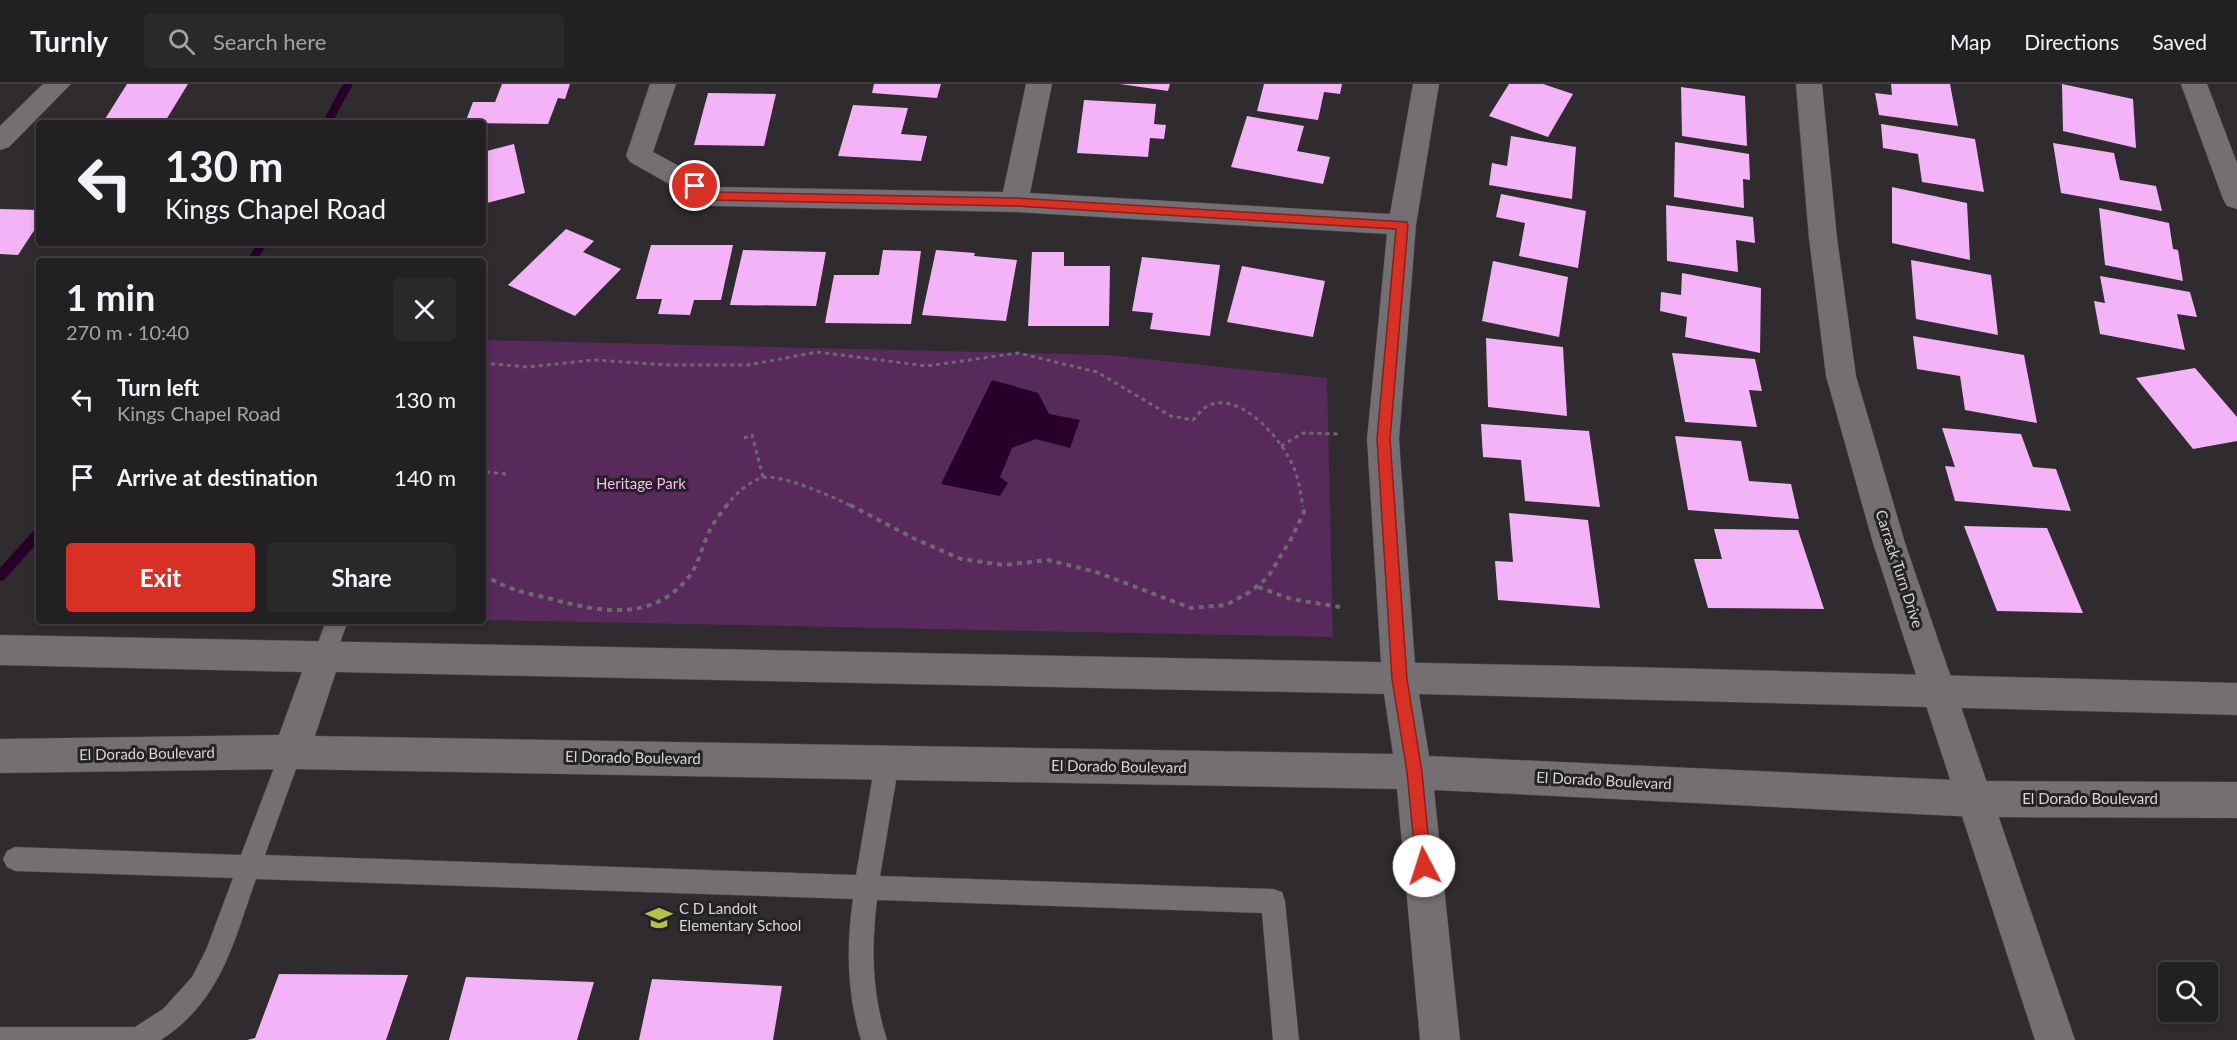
<!DOCTYPE html>
<html lang="en">
<head>
<meta charset="utf-8">
<style>
  body { margin:0; font-family:Lato,sans-serif; background:#2b282b; color:#f1f3f6; height:100vh; display:flex; flex-direction:column; font-size:22px; white-space:nowrap }
  * { box-sizing:border-box; margin:0 }
  p { font-size:20px; color:#a3a3a6 }
  .icon { flex:none; width:33px; height:33px; fill:none; stroke:currentColor; stroke-width:2; stroke-linecap:round; stroke-linejoin:round }
  .map { position:relative; flex:1; overflow:hidden }
  .side { position:absolute; left:36px; top:174px; width:450px; height:366px; display:flex; flex-direction:column; background:#232023; border-radius:6px; box-shadow:0 3px 9px #0003,0 0 0 2px #403e41 }
  .side>* { flex:none }
  .guide { position:absolute; left:36px; top:36px; width:450px; height:126px; border-radius:6px; box-shadow:0 3px 9px #0003,0 0 0 2px #403e41; background:#232023; color:#f1f3f6; overflow:hidden }
  .buttons { position:absolute; left:2158px; top:878px; display:grid; gap:12px }
  .buttons a { display:grid; place-items:center; width:60px; height:60px; border-radius:6px; background:#232023; box-shadow:0 3px 9px #0003,0 0 0 2px #403e41; font-size:30px }
  .pin { position:absolute; display:grid; place-items:center; width:51px; height:51px; color:#fff; margin:-26px; border:3px solid #fff; border-radius:50%; box-shadow:0 2px 6px #0007 }
  .me { position:absolute; width:66px; margin:-33px; rotate:355deg; stroke-linejoin:round; filter:drop-shadow(0 0 4px #0008) }
  .turn { display:flex; align-items:center; gap:21px; height:126px; padding:0 30px; font-size:27px }
  .turn .icon { width:78px; height:78px; stroke-width:2.5 }
  .turn b { display:block; font-size:42px; line-height:51px }
  .round { display:grid; place-items:center; flex:none; width:63px; height:63px; border-radius:6px; background:#2b282b }
  .headline { display:flex; align-items:center; justify-content:space-between; height:102px; padding:0 30px }
  h1 { font-size:36px; font-weight:700; line-height:45px }
  .cta { display:flex; gap:12px; margin-top:auto; padding:12px 30px }
  .cta a { flex:1; height:69px; border-radius:6px; background:#d93025; color:#fff; font-size:24px; font-weight:700; line-height:69px; text-align:center }
  .cta a+a { background:#2b282b; color:#f1f3f6 }
  ul { padding:0; list-style:none }
  li { display:flex; align-items:center; gap:18px; height:78px; padding:0 30px }
  li div { flex:1 }
  li b { display:block; font-size:22px }
  li em { font-style:normal }
  header { display:flex; align-items:center; gap:36px; box-sizing:border-box; height:84px; padding:0 30px; background:#232023; border-bottom:2px solid #403e41 }
  header strong { font-size:28px }
  nav { display:flex; gap:33px; margin-inline-start:auto; font-size:21px }
  .search { width:420px; height:54px; background:#2b282b; display:flex; align-items:center; gap:15px; box-sizing:border-box; padding:0 21px; border-radius:6px; color:#a3a3a6; font-size:22px }
  .map>svg:first-child { display:block }
  .green { fill:#58295b }
  .water { fill:#260028 }
  .lines { fill:none; stroke-linecap:round; stroke-linejoin:round }
  .stream { fill:#260028; fill-rule:evenodd }
  .building { fill:#f3b3f6 }
  .lane-casing { stroke:#494649; stroke-width:1 }
  .street-casing { stroke:#494649; stroke-width:1 }
  .secondary-casing { stroke:#494649; stroke-width:1 }
  .path-far1 { stroke:#6c696c; stroke-width:3; stroke-dasharray:4 4; stroke-linecap:butt }
  .path { stroke:#6c696c; stroke-width:4; stroke-dasharray:5 5; stroke-linecap:butt }
  .lane { fill:#736f73; fill-rule:evenodd }
  .street { fill:#736f73; fill-rule:evenodd }
  .secondary { fill:#736f73; fill-rule:evenodd }
  .route { fill:#d93025; stroke:#8d1f18; stroke-width:1.5 }
  .labels { text-anchor:middle; stroke-width:6; stroke-linejoin:round; paint-order:stroke }
  .park-label { font-size:15px; fill:#fbb9fd; stroke:#252225 }
  .street-label { font-size:15px; fill:#d8d6d8; stroke:#252225 }
  .poi-label { font-size:15px; fill:#d8d6d8; stroke:#252225; text-anchor:start }
</style>
</head>
<body>
<header>
<strong>Turnly</strong>
<div class="search"><svg class="icon" aria-label="search" viewBox="0 0 24 24"><circle cx="10" cy="10" r="6"/><path d="M15 15l6 6"/></svg>Search here</div>
<nav><a>Map</a><a>Directions</a><a>Saved</a></nav>
</header>
<div class="map">
<svg width="2237" height="956" viewBox="0 0 2237 956">
  <rect width="100%" height="100%" fill="#2f2b2f"/>
  <!-- green -->
  <polygon class="green" points="483,256 1107,271 1327,294 1333,553 483,536"/>
  <!-- water -->
  <polygon class="water" points="992,296 1038,309 1049,330 1080,336 1070,364 1036,355 1012,364 1000,393 1008,399 1000,412 941,400"/>
  <g class="lines">
    <!-- stream -->
    <g class="stream">
      <polygon points="343,0 353,0 332,39 322,39"/>
      <polygon points="257,159 267,159 257,177 247,177"/>
      <polygon points="39,444 39,457 4,496 0,497 0,484 35,445"/>
    </g>
  </g>
  <!-- building -->
  <g class="building">
    <polygon points="127,0 188,0 166,36 105,35"/>
    <polygon points="502,0 570,0 565,15 558,14 548,40 465,39 473,18 495,18"/>
    <polygon points="874,0 941,0 937,14 872,9"/>
    <polygon points="1120,0 1170,0 1168,7"/>
    <polygon points="1264,0 1342,0 1340,10 1324,8 1318,36 1257,27"/>
    <polygon points="1509,0 1543,0 1573,10 1548,53 1489,32"/>
    <polygon points="1891,0 1950,0 1958,42 1879,31 1875,9 1892,11"/>
    <polygon points="2062,0 2133,15 2136,64 2063,47"/>
    <polygon points="1681,3 1745,12 1747,62 1682,52"/>
    <polygon points="708,9 776,10 764,62 694,61"/>
    <polygon points="1084,16 1156,20 1154,40 1166,41 1164,55 1150,54 1148,73 1077,69"/>
    <polygon points="853,21 908,24 901,50 927,52 921,77 838,72"/>
    <polygon points="1247,32 1304,42 1297,67 1330,73 1323,100 1231,83"/>
    <polygon points="1881,40 1975,55 1984,108 1922,98 1918,70 1883,64"/>
    <polygon points="1511,52 1576,63 1572,115 1489,101 1492,79 1507,82"/>
    <polygon points="1675,58 1749,70 1750,96 1743,95 1744,124 1674,113"/>
    <polygon points="2053,59 2114,69 2120,96 2156,102 2162,127 2061,109"/>
    <polygon points="514,60 525,109 483,120 483,68"/>
    <polygon points="1892,103 1967,119 1970,176 1892,159"/>
    <polygon points="1501,110 1586,127 1578,184 1519,172 1525,139 1496,133"/>
    <polygon points="1666,121 1753,133 1755,159 1736,156 1738,188 1667,177"/>
    <polygon points="2099,124 2169,139 2173,165 2178,166 2183,197 2105,181"/>
    <polygon points="0,125 39,126 39,139 18,171 0,170"/>
    <polygon points="566,145 594,157 583,168 621,185 575,232 508,201"/>
    <polygon points="651,161 733,161 721,216 694,216 690,231 658,230 662,215 636,215"/>
    <polygon points="743,166 826,168 816,222 730,221"/>
    <polygon points="883,166 921,167 911,240 825,239 834,191 879,191"/>
    <polygon points="936,166 975,169 974,172 1017,176 1006,237 922,231"/>
    <polygon points="1032,168 1064,168 1064,182 1110,182 1109,242 1028,242"/>
    <polygon points="1142,173 1220,181 1210,252 1150,245 1153,229 1132,227"/>
    <polygon points="1911,176 1991,191 1998,251 1916,235"/>
    <polygon points="1493,177 1568,193 1559,253 1482,237"/>
    <polygon points="1242,182 1325,197 1313,253 1227,238"/>
    <polygon points="1682,189 1761,204 1760,269 1685,253 1687,233 1660,227 1661,208 1681,211"/>
    <polygon points="2100,192 2190,208 2197,233 2177,230 2185,266 2100,250 2094,217 2105,219"/>
    <polygon points="1913,252 2024,271 2037,339 1965,326 1960,292 1917,285"/>
    <polygon points="1486,254 1563,263 1567,332 1488,323"/>
    <polygon points="1672,269 1755,275 1762,307 1749,306 1757,343 1685,338"/>
    <polygon points="2195,284 2237,333 2237,357 2193,365 2136,294"/>
    <polygon points="1481,340 1589,347 1600,423 1525,417 1521,376 1483,373"/>
    <polygon points="1942,344 2021,350 2033,383 2056,385 2071,427 1955,417 1945,382 1955,383"/>
    <polygon points="1675,352 1741,357 1749,397 1791,400 1799,435 1688,426"/>
    <polygon points="1509,429 1588,436 1600,524 1498,516 1495,477 1513,478"/>
    <polygon points="1964,442 2047,444 2083,529 1997,527"/>
    <polygon points="1714,445 1798,446 1824,525 1708,524 1694,475 1722,475"/>
    <polygon points="279,890 408,891 386,956 247,956 255,954"/>
    <polygon points="466,893 594,898 577,956 449,956"/>
    <polygon points="652,895 782,902 773,956 639,956"/>
  </g>
  <g class="lines">
    <!-- lane casing -->
    <g class="lane-casing">
      <g id="lane">
        <polygon points="326,537 348,537 332,580 324,583 316,580 313,573"/>
        <path d="M291,657L299,660L302,668L265,771L856,791L875,679L879,671L887,668L895,671L899,679L880,792L1273,805L1282,808L1285,817L1299,956H1273L1262,829L877,816C871,864 872,910 887,956H861C847,910 846,863 853,815L256,795C233,859 222,916 161,956H0V943H135L163,925L192,893L206,866L233,794L15,787L7,783L3,775L7,767L15,763L241,771L280,668L283,660Z"/>
      </g>
    </g>
    <!-- street casing -->
    <g class="street-casing">
      <g id="street">
        <polygon points="43,0 71,0 9,63 0,66 0,42"/>
        <polygon points="650,0 676,0 653,68 718,103 1003,108 1026,0 1052,0 1030,109 1390,130 1413,0 1439,0 1416,141 1399,355 1416,595 1411,606 1399,611 1387,606 1382,595 1367,355 1387,150 1015,128 713,122 703,119 630,78 626,72"/>
        <polygon points="1796,0 1822,0 1837,154 1856,292 1905,459 2075,956 2035,956 1873,459 1826,292 1809,154"/>
        <polygon points="2181,0 2207,0 2237,79 2237,125 2227,122 2223,115"/>
      </g>
    </g>
    <!-- secondary casing -->
    <g class="secondary-casing">
      <path id="secondary" d="M0,551L1631,583L2237,599V631L1419,610L1429,672L1976,697L2237,698V734L1976,733L1434,706L1460,956H1420L1397,705L291,685L0,689V655L279,651L302,588L0,581ZM336,588L1384,610L1393,670L315,652Z"/>
    </g>
    <!-- path-far1 -->
    <g class="path-far1">
      <path d="M483,279L528,283L593,276L671,281H748L817,268L927,282L1018,269L1097,288L1171,332L1193,336C1197,332 1201,326 1206,323C1236,305 1277,350 1289,374C1298,389 1300,406 1303,423"/>
      <polyline points="744,354 752,351 763,393"/>
      <polyline points="1281,362 1303,349 1338,350"/>
      <polyline points="483,396 487,388 506,390"/>
      <path d="M726,423C735,410 746,400 761,394C778,388 836,414 853,423"/>
    </g>
    <!-- path -->
    <g class="path">
      <polyline points="850,421 915,455 961,475 1004,481 1048,476 1096,488 1191,524 1226,521 1250,508 1268,493 1291,455 1304,428 1303,421"/>
      <path d="M483,490C507,506 524,508 551,515C601,528 655,539 691,490C700,477 703,458 711,444C715,436 721,429 727,421"/>
      <polyline points="1258,503 1291,515 1340,523"/>
    </g>
    <!-- lane -->
    <use href="#lane" class="lane"/>
    <!-- street -->
    <use href="#street" class="street"/>
    <!-- secondary -->
    <use href="#secondary" class="secondary"/>
  </g>
  <!-- route -->
  <polygon class="route" points="695,99 715,108 1015,114 1407,138 1408,141 1390,355 1407,595 1422,688 1431,782 1429,788 1424,790 1418,788 1416,782 1407,688 1392,595 1377,355 1396,145 1015,122 713,116 691,105 691,100"/>
  <!-- icons -->
  <defs>
    <g id="school-bare" transform="scale(2.07)"><path d="M0-5L7-2L0 1L-7-2ZM-4 1L0 2.5L4 1V4Q0 6-4 4Z" fill="#b4c24a" stroke="#252225" stroke-width="2.5" paint-order="stroke"/></g>
  </defs>
  <g fill-rule="evenodd">
    <use href="#school-bare" x="659" y="834"/>
  </g>
  <g class="labels">
    <!-- park labels -->
    <g class="park-label">
      <text x="641" y="405">Heritage Park</text>
    </g>
    <!-- street labels -->
    <g class="street-label">
      <text transform="translate(1899 485) rotate(72)" y="5">Carrack Turn Drive</text>
      <text transform="translate(147 670) rotate(-1)" y="5">El Dorado Boulevard</text>
      <text transform="translate(633 674) rotate(1)" y="5">El Dorado Boulevard</text>
      <text transform="translate(1119 683) rotate(1)" y="5">El Dorado Boulevard</text>
      <text transform="translate(1604 697) rotate(3)" y="5">El Dorado Boulevard</text>
      <text x="2090" y="720">El Dorado Boulevard</text>
    </g>
    <!-- poi labels -->
    <g class="poi-label">
      <text x="679" y="830">C D Landolt<tspan x="679" dy="17">Elementary School</tspan></text>
    </g>
  </g>
</svg>
<div class="buttons">
<a><svg class="icon" aria-label="search" viewBox="0 0 24 24"><circle cx="10" cy="10" r="6"/><path d="M15 15l6 6"/></svg></a>
</div>
<div class="pin" style="left:695px;top:102px;background:#d93025"><svg class="icon" aria-label="arrive" viewBox="0 0 24 24"><path d="M6 21V4h12l-3 4 3 4H6"/></svg></div>
<svg class="me" style="left:1424px;top:782px" viewBox="-20 -20 40 40"><circle r="19" fill="#fff"/><path d="M0-13L10 11 0 6-10 11z" fill="#d93025"/></svg>
<div class="guide">
<div class="turn"><svg class="icon" aria-label="left" viewBox="0 0 24 24"><path d="M17 20v-9H6M10 6l-5 5 5 5"/></svg><div><b>130 m</b>Kings Chapel Road</div></div>
</div>
<section class="side">
<div class="headline"><div><h1>1 min</h1><p>270 m · 10:40</p></div><a class="round"><svg class="icon" aria-label="close" viewBox="0 0 24 24"><path d="M6 6l12 12M18 6L6 18"/></svg></a></div>
<ul>
<li><svg class="icon" aria-label="left" viewBox="0 0 24 24"><path d="M17 20v-9H6M10 6l-5 5 5 5"/></svg><div><b>Turn left</b><p>Kings Chapel Road</p></div><em>130 m</em></li>
<li><svg class="icon" aria-label="arrive" viewBox="0 0 24 24"><path d="M6 21V4h12l-3 4 3 4H6"/></svg><div><b>Arrive at destination</b></div><em>140 m</em></li>
</ul>
<div class="cta"><a>Exit</a><a>Share</a></div>
</section>
</div>
</body>
</html>
